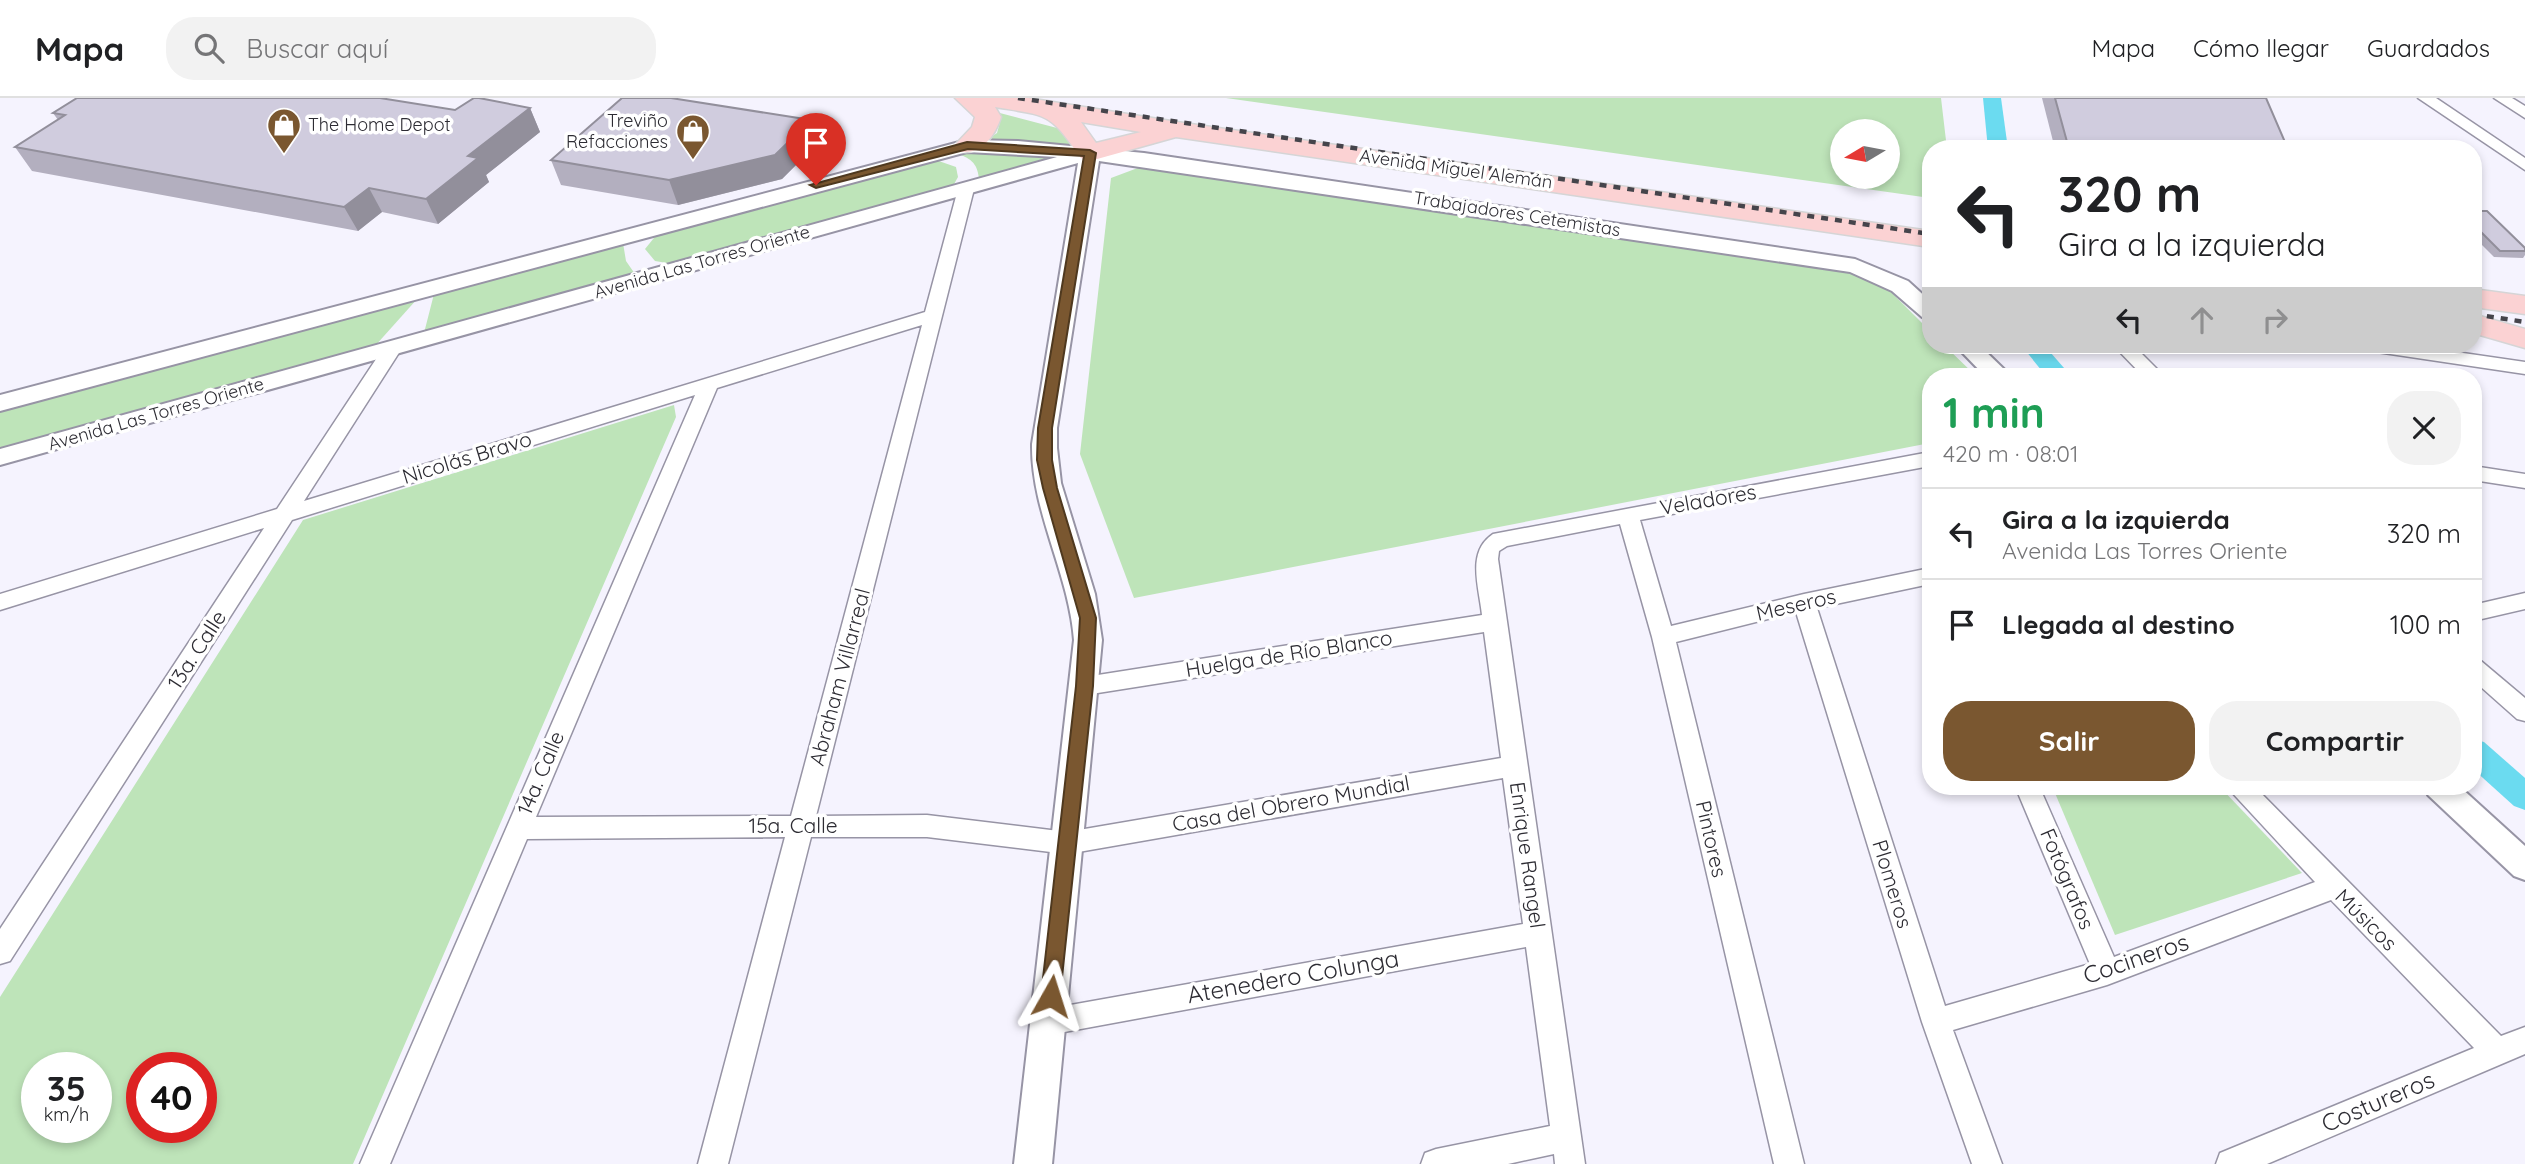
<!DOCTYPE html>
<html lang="es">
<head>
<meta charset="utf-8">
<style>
  body { margin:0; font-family:Quicksand,sans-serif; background:#f2f2f2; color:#202124; height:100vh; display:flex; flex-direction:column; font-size:26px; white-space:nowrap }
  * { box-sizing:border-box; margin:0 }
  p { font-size:23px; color:#757577 }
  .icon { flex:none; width:38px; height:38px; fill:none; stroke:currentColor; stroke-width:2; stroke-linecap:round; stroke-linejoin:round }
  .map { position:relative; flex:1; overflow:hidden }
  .panel { position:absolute; left:1922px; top:270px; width:560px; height:427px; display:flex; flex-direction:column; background:#fff; border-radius:28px; box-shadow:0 4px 10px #0003 }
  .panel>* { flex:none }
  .guide { position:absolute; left:1922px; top:42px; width:560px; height:214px; border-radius:28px; box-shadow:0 4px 10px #0003; background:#fff; color:#202124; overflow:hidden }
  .needle { width:46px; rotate:260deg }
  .fabs { position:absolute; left:1830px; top:21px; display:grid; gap:14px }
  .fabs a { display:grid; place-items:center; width:70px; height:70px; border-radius:50%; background:#fff; box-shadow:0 4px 10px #0003; font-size:35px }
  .speed { position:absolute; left:21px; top:954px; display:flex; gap:14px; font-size:35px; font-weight:700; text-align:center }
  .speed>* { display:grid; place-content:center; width:91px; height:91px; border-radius:50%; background:#fff; box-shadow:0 4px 10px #0003; line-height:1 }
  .speed small { font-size:18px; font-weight:400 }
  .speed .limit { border:10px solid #d22; background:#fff; color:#111 }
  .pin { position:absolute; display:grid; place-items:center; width:60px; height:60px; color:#fff; margin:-72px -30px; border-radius:50% 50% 50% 0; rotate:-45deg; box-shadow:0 0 7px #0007 }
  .pin .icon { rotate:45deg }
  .me { position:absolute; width:77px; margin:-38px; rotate:6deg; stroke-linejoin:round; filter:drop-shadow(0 0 5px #0008) }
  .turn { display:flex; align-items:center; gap:24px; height:147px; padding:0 21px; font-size:32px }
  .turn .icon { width:91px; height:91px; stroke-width:2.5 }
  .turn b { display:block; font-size:49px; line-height:60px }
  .lanes { display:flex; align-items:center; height:66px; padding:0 21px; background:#0003; justify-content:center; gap:35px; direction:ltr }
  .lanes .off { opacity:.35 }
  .round { display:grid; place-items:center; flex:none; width:74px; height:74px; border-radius:28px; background:#f2f2f2 }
  .headline { display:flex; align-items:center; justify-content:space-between; height:119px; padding:0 21px }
  h1 { font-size:42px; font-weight:800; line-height:52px; color:#1e9e55 }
  .button { display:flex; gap:14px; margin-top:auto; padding:14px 21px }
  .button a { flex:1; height:80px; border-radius:28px; background:#7a5730; color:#fff; font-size:28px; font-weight:800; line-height:80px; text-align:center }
  .button a+a { background:#f2f2f2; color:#202124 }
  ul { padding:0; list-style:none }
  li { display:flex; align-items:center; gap:21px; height:91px; padding:0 21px; border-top:2px solid #e0e0e0 }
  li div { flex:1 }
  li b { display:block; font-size:26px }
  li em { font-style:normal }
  header { display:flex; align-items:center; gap:42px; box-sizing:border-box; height:98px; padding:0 35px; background:#fff; border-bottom:2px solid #e0e0e0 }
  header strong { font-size:33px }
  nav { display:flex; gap:38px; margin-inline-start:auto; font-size:24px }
  .search { width:490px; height:63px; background:#f2f2f2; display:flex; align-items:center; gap:18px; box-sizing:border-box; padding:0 24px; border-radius:28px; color:#757577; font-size:26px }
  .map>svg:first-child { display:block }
  .green { fill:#bee4b9; fill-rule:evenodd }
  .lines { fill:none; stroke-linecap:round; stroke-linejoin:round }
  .canal { fill:#6bdbf0; fill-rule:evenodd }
  .minor-casing { stroke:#9794a5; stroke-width:3 }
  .tertiary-casing { stroke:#9794a5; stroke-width:4 }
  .trunk-casing { stroke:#d5d5d6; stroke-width:3 }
  .minor { fill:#fff; fill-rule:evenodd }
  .tertiary { fill:#fff; fill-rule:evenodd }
  .trunk { fill:#fbd2d3; fill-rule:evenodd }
  .rail { stroke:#45444b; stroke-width:4.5; stroke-dasharray:7 7; stroke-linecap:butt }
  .wall { fill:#b3afbf }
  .shaded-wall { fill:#928f9b }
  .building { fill:#d0ccde; stroke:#928f9b; stroke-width:2 }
  .route { fill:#7a5730; stroke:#4f391f; stroke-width:2 }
  .labels { text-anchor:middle; stroke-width:7; stroke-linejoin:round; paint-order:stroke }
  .far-poi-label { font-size:18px; fill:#2d2c33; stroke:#fff; text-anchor:end }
  .far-street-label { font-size:18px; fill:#2d2c33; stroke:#fff }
  .street-label { font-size:21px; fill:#2d2c33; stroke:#fff }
  .near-street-label { font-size:24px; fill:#2d2c33; stroke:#fff }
</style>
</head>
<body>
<header>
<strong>Mapa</strong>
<div class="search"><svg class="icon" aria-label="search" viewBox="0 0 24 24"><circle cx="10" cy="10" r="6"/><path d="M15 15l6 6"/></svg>Buscar aquí</div>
<nav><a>Mapa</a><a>Cómo llegar</a><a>Guardados</a></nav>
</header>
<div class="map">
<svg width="2525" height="1066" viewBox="0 0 2525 1066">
  <rect width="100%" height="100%" fill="#f5f3fe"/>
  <!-- green -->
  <g class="green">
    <path d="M1226,0H1941L1947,51H1930V100ZM1843,33H1888V79H1843Z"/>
    <polygon points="996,14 1057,30 1078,51 985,43 997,35 1000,24"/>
    <path d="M972,51L1052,61L979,80C977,64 970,60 955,55Z"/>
    <polygon points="933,61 956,69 958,79 953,88 673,166 655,163 645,151 658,135"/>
    <polygon points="1143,68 1876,179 1930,233 1930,247 1944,247 1976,278 1930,278 1930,345 1134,500 1080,356 1111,80"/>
    <polygon points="623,145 626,163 635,176 424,235 434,196"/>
    <polygon points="418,200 375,248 0,351 0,312"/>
    <path d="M674,307L676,319L353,1066H0V899L303,422ZM37,970H96V1029H37ZM142,970H201V1029H142Z"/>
    <polygon points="2052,688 2219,688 2302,775 2115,837"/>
  </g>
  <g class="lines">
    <!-- canal -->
    <g class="canal">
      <polygon points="1983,0 2001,0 2008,51 1988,51"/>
      <polygon points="2021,247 2044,247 2071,278 2046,278"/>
      <polygon points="2473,641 2484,644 2525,680 2525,712 2514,708 2473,671"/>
    </g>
    <!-- minor casing -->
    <g class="minor-casing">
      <g id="minor">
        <polygon points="2418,0 2436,0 2525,60 2525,72"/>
        <polygon points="2494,0 2512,0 2525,8 2525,20"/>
        <path d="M966,86L974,91L816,718L927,717L1067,734L1501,660L1484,534L1085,597L1077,594L1073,588L1077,582L1085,579L1482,517C1479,488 1466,454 1493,436L1930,354V368L1640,422L1671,528L1804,496L1930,470V486L1817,510L1945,908L2090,866L2015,688H2039L2114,859L2315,784L2226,688H2254L2501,938L2525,929V956L2267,1066H2216L2220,1055L2474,950L2331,802L2107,887L1953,932L2002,1066H1972L1922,924L1796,514L1676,544L1804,1066H1774L1652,539L1620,426L1507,448L1499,453L1498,461L1585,1066H1555L1554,1056L1508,1066H1421L1425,1055L1436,1051L1550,1028L1526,849L1048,937L1038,933L1034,924L1038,915L1048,911L1523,826L1503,680L1067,756L927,739H811L728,1066H698L785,739L527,741L390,1066H360L695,297L292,422L10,863L0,866V831L264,430L0,512V496L277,411L386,246H400L402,250L304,403L925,214L958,91ZM922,227L791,718L536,719L717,290Z"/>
        <polygon points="2113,247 2133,247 2164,278 2143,278"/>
        <polygon points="2361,247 2408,247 2525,264 2525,276 2370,253"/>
        <polygon points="2473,368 2525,376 2525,390 2473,382"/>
        <polygon points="2525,495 2525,511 2473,523 2473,507"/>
        <polygon points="2473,560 2481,563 2525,600 2525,623 2517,621 2473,582"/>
      </g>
    </g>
    <!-- tertiary casing -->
    <g class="tertiary-casing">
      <g id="tertiary">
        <path d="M967,42L1018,43L1144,55L1855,161L1908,183L1930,203V221L1922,219L1892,193L1850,174L1099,63L1057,330V350L1061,385L1095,496L1102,542L1052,1066H1014L1074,542C1069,475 1031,414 1032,346L1078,65L0,367V351L1057,59L967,54L0,313V297Z"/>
        <polygon points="1955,247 1979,247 2011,278 1985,278"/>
        <polygon points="2424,688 2459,688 2525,748 2525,782 2514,778 2428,697"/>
      </g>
    </g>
    <!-- trunk casing -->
    <g class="trunk-casing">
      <g id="trunk">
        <path d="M955,0H1028L1177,24L1930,133V149L1176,39L1090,63L1081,60C1049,14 1049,18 995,9L1001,19C995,38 980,59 958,53L954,48L972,29L975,19ZM1081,24L1141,34L1096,45Z"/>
        <polygon points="2473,191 2525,198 2525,216 2473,209"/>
        <polygon points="2473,216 2525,231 2525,250 2473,235"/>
      </g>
    </g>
    <!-- minor -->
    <use href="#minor" class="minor"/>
    <!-- tertiary -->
    <use href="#tertiary" class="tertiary"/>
    <!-- trunk -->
    <use href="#trunk" class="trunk"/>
    <!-- rail -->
    <g class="rail">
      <polyline points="1018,0 1930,136"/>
      <polyline points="2473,216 2525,224"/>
    </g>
  </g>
  <!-- wall -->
  <g class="wall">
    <polygon points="2042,0 2266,0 2288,51 2055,51"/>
    <polygon points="530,10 540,34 486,77 489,84 438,126 382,114 358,133 32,73 15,49 58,22 53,15 455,12"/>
    <polygon points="811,22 817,46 782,81 678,107 561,87 551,62"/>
    <polygon points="2473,113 2525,153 2525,157 2523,160 2494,159 2473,138"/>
  </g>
  <!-- shaded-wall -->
  <g class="shaded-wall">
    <polygon points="530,10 540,34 486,77 489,84 438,126 426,101 468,58"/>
    <polygon points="811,22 817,46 782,81 678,107 669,82"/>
    <polygon points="369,90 382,114 358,133 344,109"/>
  </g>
  <!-- building -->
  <g class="building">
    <polygon points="77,0 380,0 455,12 474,0 479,0 530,10 468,58 478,60 426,101 369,90 344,109 15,49 65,17 53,15"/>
    <polygon points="622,0 671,0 811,22 775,57 669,82 551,62"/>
    <polygon points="2055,0 2266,0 2288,51 2069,51"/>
    <polygon points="2473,113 2487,113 2525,150 2525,153 2500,153 2473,126"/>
  </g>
  <!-- route -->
  <polygon class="route" points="967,44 1090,52 1096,55 1052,330 1052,362 1057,390 1096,520 1093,588 1060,898 1058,904 1051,907 1044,904 1041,898 1076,588 1080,520 1043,390 1037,362 1038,330 1084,58 968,51 816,90 810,87"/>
  <!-- icons -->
  <defs>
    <g id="shop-pin" transform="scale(1.75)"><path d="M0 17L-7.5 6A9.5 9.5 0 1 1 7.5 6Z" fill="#7a5730" stroke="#fff"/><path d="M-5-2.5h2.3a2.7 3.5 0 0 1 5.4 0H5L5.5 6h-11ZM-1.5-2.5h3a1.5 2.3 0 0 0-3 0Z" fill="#fff"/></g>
  </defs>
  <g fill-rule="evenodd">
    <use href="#shop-pin" x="284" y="27"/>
    <use href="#shop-pin" x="693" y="33"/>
  </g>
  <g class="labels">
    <!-- far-poi labels -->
    <g class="far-poi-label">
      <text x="668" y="29">Treviño<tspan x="668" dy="21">Refacciones</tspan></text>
      <text x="308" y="33" text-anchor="start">The Home Depot</text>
    </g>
    <!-- far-street labels -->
    <g class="far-street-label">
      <text transform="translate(1456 71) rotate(8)" y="6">Avenida Miguel Alemán</text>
      <text transform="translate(1517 116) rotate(9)" y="6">Trabajadores Cetemistas</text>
      <text transform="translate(702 164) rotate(-16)" y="6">Avenida Las Torres Oriente</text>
      <text transform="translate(156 316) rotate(-16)" y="6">Avenida Las Torres Oriente</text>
    </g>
    <!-- street labels -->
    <g class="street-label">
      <text transform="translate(467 360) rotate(-17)" y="7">Nicolás Bravo</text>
      <text transform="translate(1708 402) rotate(-10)" y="7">Veladores</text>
      <text transform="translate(1796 507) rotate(-13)" y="7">Meseros</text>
      <text transform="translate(197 552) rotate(-57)" y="7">13a. Calle</text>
      <text transform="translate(1289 556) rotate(-9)" y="7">Huelga de Río Blanco</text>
      <text transform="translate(840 579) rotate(-75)" y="7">Abraham Villarreal</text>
      <text transform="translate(541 675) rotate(-67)" y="7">14a. Calle</text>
      <text transform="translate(1291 706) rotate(-10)" y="7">Casa del Obrero Mundial</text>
      <text x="793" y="735">15a. Calle</text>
      <text transform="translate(1711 741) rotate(77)" y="7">Pintores</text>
      <text transform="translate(1527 757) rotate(82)" y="7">Enrique Rangel</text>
      <text transform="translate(2067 781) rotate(67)" y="7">Fotógrafos</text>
      <text transform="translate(1892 786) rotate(73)" y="7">Plomeros</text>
      <text transform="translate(2366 822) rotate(45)" y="7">Músicos</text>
    </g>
    <!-- near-street labels -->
    <g class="near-street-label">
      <text transform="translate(2136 861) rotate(-19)" y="8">Cocineros</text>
      <text transform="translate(1293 879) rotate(-10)" y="8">Atenedero Colunga</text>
      <text transform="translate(2378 1004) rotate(-23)" y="8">Costureros</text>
    </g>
  </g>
</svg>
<div class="fabs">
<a><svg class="needle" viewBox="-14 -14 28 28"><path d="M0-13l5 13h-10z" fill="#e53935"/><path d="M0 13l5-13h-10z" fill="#757577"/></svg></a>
</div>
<div class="speed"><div>35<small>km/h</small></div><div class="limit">40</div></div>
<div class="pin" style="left:816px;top:87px;background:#d93025"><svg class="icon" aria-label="arrive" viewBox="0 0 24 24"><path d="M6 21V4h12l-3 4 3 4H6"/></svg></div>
<svg class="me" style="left:1051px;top:898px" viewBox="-20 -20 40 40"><path d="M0-17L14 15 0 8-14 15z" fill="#7a5730" stroke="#fff" stroke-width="4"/></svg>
<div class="guide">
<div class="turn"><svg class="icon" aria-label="left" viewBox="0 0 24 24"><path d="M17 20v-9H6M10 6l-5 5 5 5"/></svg><div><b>320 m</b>Gira a la izquierda</div></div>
<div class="lanes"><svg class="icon" aria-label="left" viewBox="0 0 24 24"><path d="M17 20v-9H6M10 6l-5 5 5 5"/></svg><svg class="icon off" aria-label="ahead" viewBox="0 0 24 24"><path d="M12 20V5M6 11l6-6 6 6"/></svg><svg class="icon off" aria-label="right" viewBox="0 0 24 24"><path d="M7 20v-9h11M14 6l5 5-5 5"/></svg></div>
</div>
<section class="panel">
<div class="headline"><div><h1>1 min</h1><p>420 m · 08:01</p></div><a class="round"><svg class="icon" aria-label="close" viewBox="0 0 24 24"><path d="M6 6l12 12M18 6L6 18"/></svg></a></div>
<ul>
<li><svg class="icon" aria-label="left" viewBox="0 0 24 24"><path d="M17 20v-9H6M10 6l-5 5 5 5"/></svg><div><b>Gira a la izquierda</b><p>Avenida Las Torres Oriente</p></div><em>320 m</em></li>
<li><svg class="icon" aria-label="arrive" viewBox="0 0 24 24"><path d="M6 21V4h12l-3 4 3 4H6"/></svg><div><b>Llegada al destino</b></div><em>100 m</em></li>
</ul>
<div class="button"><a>Salir</a><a>Compartir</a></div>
</section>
</div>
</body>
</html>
